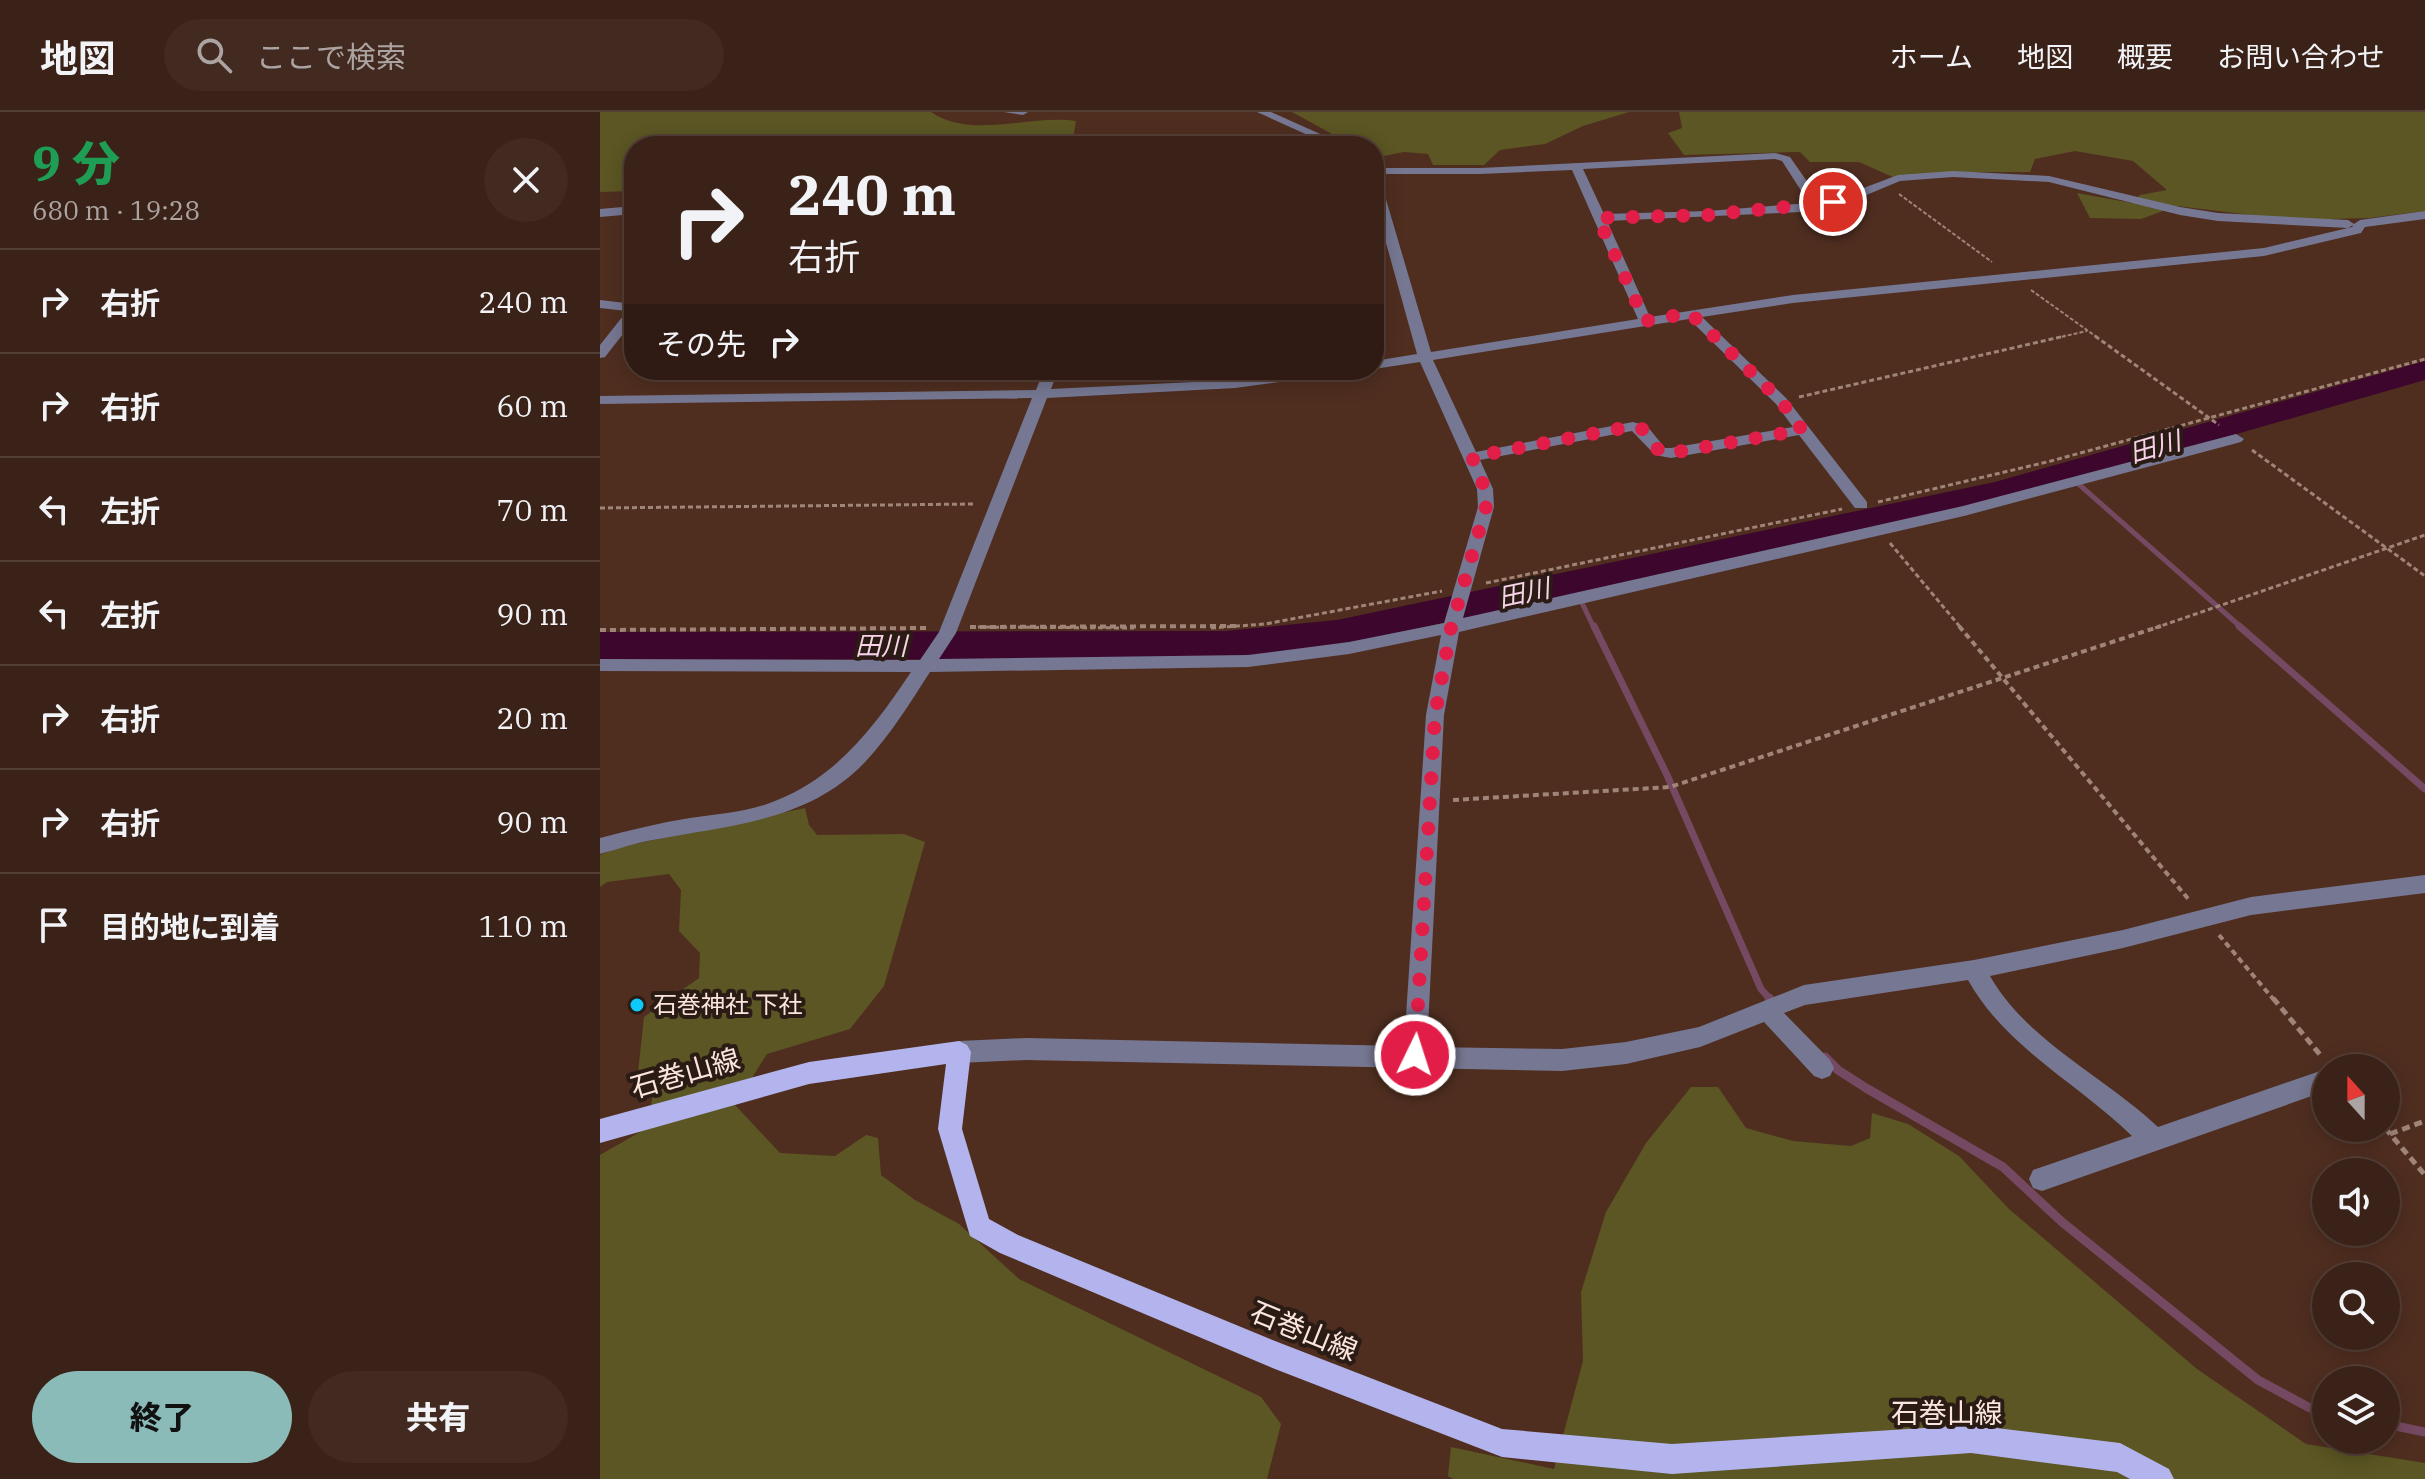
<!DOCTYPE html>
<html lang="ja">
<head>
<meta charset="utf-8">
<style>
  body { margin:0; font-family:"IBM Plex Serif","Noto Sans JP",serif; background:#422a21; color:#f1f3f6; height:100vh; display:flex; flex-direction:column; font-size:30px; white-space:nowrap }
  * { box-sizing:border-box; margin:0 }
  p { font-size:26px; color:#aca4a2 }
  .icon { flex:none; width:44px; height:44px; fill:none; stroke:currentColor; stroke-width:2; stroke-linecap:round; stroke-linejoin:round }
  .map { position:relative; flex:1; overflow:hidden }
  .panel { display:flex; flex-direction:column; background:#3b2218; width:600px }
  .panel>* { flex:none }
  .banner { position:absolute; left:24px; top:24px; width:760px; height:244px; border-radius:32px; box-shadow:0 4px 20px #0003,0 0 0 2px #543f37; background:#3b2218; color:#f1f3f6; overflow:hidden }
  .needle { width:52px; rotate:339deg }
  .tools { position:absolute; left:1712px; top:942px; display:grid; gap:16px }
  .tools a { display:grid; place-items:center; width:88px; height:88px; border-radius:50%; background:#3b2218; box-shadow:0 4px 20px #0003,0 0 0 2px #543f37; font-size:40px }
  .pin { position:absolute; display:grid; place-items:center; width:68px; height:68px; color:#fff; margin:-34px; border:4px solid #fff; border-radius:50%; box-shadow:0 2px 8px #0007 }
  .me { position:absolute; width:88px; margin:-44px; rotate:4deg; stroke-linejoin:round; filter:drop-shadow(0 0 6px #0008) }
  .turn { display:flex; align-items:center; gap:28px; height:168px; padding:0 32px; font-size:36px }
  .turn .icon { width:104px; height:104px; stroke-width:2.5 }
  .turn b { display:block; font-size:56px; line-height:68px }
  .then { display:flex; align-items:center; height:76px; padding:0 32px; background:#0003; gap:16px; font-size:30px }
  .round { display:grid; place-items:center; flex:none; width:84px; height:84px; border-radius:42px; background:#422a21 }
  .overview { display:flex; align-items:center; justify-content:space-between; height:136px; padding:0 32px }
  h1 { font-size:48px; font-weight:800; line-height:60px; color:#1e9e55 }
  .primary-button { display:flex; gap:16px; margin-top:auto; padding:16px 32px }
  .primary-button a { flex:1; height:92px; border-radius:48px; background:#8bbbb9; color:#111; font-size:32px; font-weight:800; line-height:92px; text-align:center }
  .primary-button a+a { background:#422a21; color:#f1f3f6 }
  ul { padding:0; list-style:none }
  li { display:flex; align-items:center; gap:24px; height:104px; padding:0 32px; border-top:2px solid #543f37 }
  li div { flex:1 }
  li b { display:block; font-size:30px }
  li em { font-style:normal }
  header { display:flex; align-items:center; gap:48px; box-sizing:border-box; height:112px; padding:0 40px; background:#3b2218; border-bottom:2px solid #543f37 }
  header strong { font-size:38px }
  nav { display:flex; gap:44px; margin-inline-start:auto; font-size:28px }
  .search { width:560px; height:72px; background:#422a21; display:flex; align-items:center; gap:20px; box-sizing:border-box; padding:0 28px; border-radius:44px; color:#aca4a2; font-size:30px }
  main { display:flex; flex:1; min-height:0 }
  .map>svg:first-child { display:block }
  .green { fill:#5b5623 }
  .lines { fill:none; stroke-linecap:round; stroke-linejoin:round }
  .stream-far2 { stroke:#764962; stroke-width:5 }
  .stream-far1 { stroke:#764962; stroke-width:7 }
  .stream { stroke:#764962; stroke-width:9 }
  .river { fill:#3d062d; fill-rule:evenodd }
  .path-far3 { stroke:#a08478; stroke-width:2; stroke-dasharray:4 2; stroke-linecap:butt }
  .path-far2 { stroke:#a08478; stroke-width:3; stroke-dasharray:5 3; stroke-linecap:butt }
  .path-far1 { stroke:#a08478; stroke-width:4; stroke-dasharray:6 4; stroke-linecap:butt }
  .path { stroke:#a08478; stroke-width:5; stroke-dasharray:8 5; stroke-linecap:butt }
  .minor { fill:#767792; fill-rule:evenodd }
  .major { fill:#b3b4ed; fill-rule:evenodd }
  .route { stroke:#e11d48; stroke-width:14; stroke-dasharray:0 25.2 }
  .poi-dot { fill:#0ccafa; stroke:#2a1b15; stroke-width:3 }
  .labels { text-anchor:middle; stroke-width:8; stroke-linejoin:round; paint-order:stroke }
  .poi-label { font-size:24px; fill:#fce5dd; stroke:#2a1b15; text-anchor:start }
  .water-label { font-size:26px; font-style:italic; fill:#f8d3e8; stroke:#2a1b15 }
  .near-street-label { font-size:28px; fill:#fce5dd; stroke:#2a1b15 }
</style>
</head>
<body>
<header>
<strong>地図</strong>
<div class="search"><svg class="icon" aria-label="search" viewBox="0 0 24 24"><circle cx="10" cy="10" r="6"/><path d="M15 15l6 6"/></svg>ここで検索</div>
<nav><a>ホーム</a><a>地図</a><a>概要</a><a>お問い合わせ</a></nav>
</header>
<main>
<section class="panel">
<div class="overview"><div><h1>9 分</h1><p>680 m · 19:28</p></div><a class="round"><svg class="icon" aria-label="close" viewBox="0 0 24 24"><path d="M6 6l12 12M18 6L6 18"/></svg></a></div>
<ul>
<li><svg class="icon" aria-label="right" viewBox="0 0 24 24"><path d="M7 20v-9h11M14 6l5 5-5 5"/></svg><div><b>右折</b></div><em>240 m</em></li>
<li><svg class="icon" aria-label="right" viewBox="0 0 24 24"><path d="M7 20v-9h11M14 6l5 5-5 5"/></svg><div><b>右折</b></div><em>60 m</em></li>
<li><svg class="icon" aria-label="left" viewBox="0 0 24 24"><path d="M17 20v-9H6M10 6l-5 5 5 5"/></svg><div><b>左折</b></div><em>70 m</em></li>
<li><svg class="icon" aria-label="left" viewBox="0 0 24 24"><path d="M17 20v-9H6M10 6l-5 5 5 5"/></svg><div><b>左折</b></div><em>90 m</em></li>
<li><svg class="icon" aria-label="right" viewBox="0 0 24 24"><path d="M7 20v-9h11M14 6l5 5-5 5"/></svg><div><b>右折</b></div><em>20 m</em></li>
<li><svg class="icon" aria-label="right" viewBox="0 0 24 24"><path d="M7 20v-9h11M14 6l5 5-5 5"/></svg><div><b>右折</b></div><em>90 m</em></li>
<li><svg class="icon" aria-label="arrive" viewBox="0 0 24 24"><path d="M6 21V4h12l-3 4 3 4H6"/></svg><div><b>目的地に到着</b></div><em>110 m</em></li>
</ul>
<div class="primary-button"><a>終了</a><a>共有</a></div>
</section>
<div class="map">
<svg width="1825" height="1367" viewBox="0 0 1825 1367">
  <rect width="100%" height="100%" fill="#4f2e20"/>
  <!-- green -->
  <g class="green">
    <path d="M0,0H331C372,28 430,2 476,9L472,34H34V79L0,80Z"/>
    <polygon points="692,0 1029,0 983,14 945,32 900,38 884,53 833,53 828,42 804,40 774,46 774,34 754,34"/>
    <polygon points="1079,0 1825,0 1825,99 1769,106 1692,108 1577,94 1541,107 1490,106 1477,81 1532,91 1540,83 1567,78 1533,49 1475,39 1435,47 1430,60 1360,60 1295,66 1259,50 1210,50 1200,40 1084,43 1068,21 1082,16"/>
    <polygon points="205,696 209,713 217,723 304,722 325,730 284,874 250,917 167,942 135,993 180,1041 235,1044 266,1023 278,1026 281,1063 315,1088 359,1112 419,1167 661,1285 681,1312 667,1367 0,1367 0,1043 47,1016 55,971 38,960 44,905 99,866 100,841 79,819 81,778 69,762 7,770 0,775 0,743 16,736"/>
    <polygon points="1091,975 1118,975 1146,1016 1193,1029 1251,1034 1270,1026 1272,1001 1308,1012 1359,1044 1409,1097 1597,1257 1706,1332 1825,1351 1825,1367 853,1367 848,1364 851,1335 954,1357 983,1249 981,1180 1006,1100 1046,1031"/>
  </g>
  <g class="lines">
    <!-- stream-far2 -->
    <g class="stream-far2">
      <polyline points="1466,361 1642,516"/>
      <polyline points="972,470 994,516"/>
    </g>
    <!-- stream-far1 -->
    <g class="stream-far1">
      <polyline points="994,514 1067,663 1161,877 1171,888"/>
      <polyline points="1639,514 1825,677"/>
    </g>
    <!-- stream -->
    <g class="stream">
      <polyline points="1169,886 1175,893"/>
      <polyline points="1225,945 1238,958 1266,976 1403,1055 1462,1110 1658,1268 1710,1296 1726,1300"/>
      <polyline points="1786,1312 1825,1320"/>
    </g>
    <!-- river -->
    <polygon class="river" points="1825,249 1825,268 1400,390 737,534 625,547 0,548 0,520 625,519 737,508 1395,370"/>
    <!-- path-far3 -->
    <g class="path-far3">
      <polyline points="1299,82 1392,150"/>
      <polyline points="1431,178 1498,226"/>
      <polyline points="1456,226 1487,219"/>
    </g>
    <!-- path-far2 -->
    <g class="path-far2">
      <polyline points="1495,224 1619,313"/>
      <polyline points="1199,285 1465,224"/>
      <polyline points="1652,338 1825,464"/>
      <polyline points="1278,390 1451,349 1825,247"/>
      <polyline points="0,396 376,392"/>
      <polyline points="1290,431 1361,516"/>
      <polyline points="886,471 1242,397"/>
      <polyline points="370,515 534,516"/>
      <polyline points="611,516 665,512 842,479"/>
      <polyline points="1555,516 1825,423"/>
    </g>
    <!-- path-far1 -->
    <g class="path-far1">
      <polyline points="1359,514 1590,789"/>
      <polyline points="370,515 640,514"/>
      <polyline points="0,518 329,516"/>
      <polyline points="853,688 1070,675 1561,514"/>
      <polyline points="1619,823 1674,888"/>
    </g>
    <!-- path -->
    <g class="path">
      <polyline points="1673,886 1722,945"/>
      <polyline points="1785,1016 1825,1063"/>
      <polyline points="1790,1022 1825,1009"/>
    </g>
    <!-- minor -->
    <g class="minor">
      <polygon points="404,0 428,0 423,3"/>
      <polygon points="657,0 671,0 747,34 732,34"/>
      <path d="M1175,41L1190,45L1220,88L1245,83L1298,63L1353,59L1449,64L1580,95L1618,101L1748,108L1754,112L1760,108L1825,99V107L1765,115L1761,121L1664,144L1193,191L1102,205L1186,286L1267,390V396H1255L1199,323L1071,346L1055,343L1032,319L880,348L893,377L894,395L863,506L1363,394L1636,322L1644,327L1641,330L1364,404L859,520L844,603L827,935L962,937L1026,930L1099,915L1204,873L1374,848L1523,818L1651,785L1825,763V781L1651,803L1523,836L1390,864C1427,929 1505,965 1558,1015L1726,957V979L1442,1079L1433,1076L1429,1067L1433,1058L1532,1024C1478,971 1406,936 1368,868L1205,893L1184,901L1230,948L1234,956L1230,964L1222,967L1214,964L1164,910L1100,935L1026,952L962,959L426,948L359,951L351,947L347,940L351,933L359,929L426,926L804,934L826,603L841,523L749,542L648,555L330,560C310,591 291,622 266,649C209,710 129,713 53,728C35,731 18,737 0,742V726C30,718 59,711 90,706C118,702 149,700 175,689C237,665 275,614 311,560L0,559V547L320,548L339,520L432,286L0,292V284L436,278L444,258H458L451,277L635,268L708,258H747L740,262L635,276L447,286L356,521L339,547L648,543L749,530L844,511L878,395L877,377L820,250L774,257V249L817,242L774,88V64L780,67L831,240L1038,207L972,58L880,62H774V56H880ZM1175,47L1182,49L1209,91L1108,99L1004,102L983,57ZM1353,65L1449,70L1580,103L1618,109L1748,116L1753,113L1752,115L1664,136L1193,183L1050,205L1007,109L1201,100L1252,89L1300,69ZM1089,207L1176,292L1193,315L1071,336H1065L1047,314L1033,310L876,340L833,248Z"/>
      <polygon points="34,94 34,102 0,105 0,97"/>
      <polygon points="0,188 34,192 34,208 5,245 0,246 0,233 27,199 0,196"/>
    </g>
    <!-- major -->
    <polygon class="major" points="359,929 367,933 371,940 362,1017 389,1107 418,1123 675,1229 902,1317 1072,1332 1371,1313 1520,1331 1569,1357 1574,1367 1530,1367 1517,1360 1371,1341 1072,1362 902,1345 675,1257 400,1141 370,1124 338,1017 346,952 209,972 0,1031 0,1007 209,950"/>
  </g>
  <g class="lines">
    <!-- route -->
    <polyline class="route" points="815,943 835,603 851,516 886,395 885,377 872,345 1033,314 1042,317 1060,340 1071,341 1202,318 1181,289 1090,201 1045,209 998,106 1108,103 1233,90"/>
  </g>
  <!-- markers -->
  <circle class="poi-dot" cx="37" cy="893" r="8"/>
  <g class="labels">
    <!-- poi labels -->
    <g class="poi-label">
      <text x="53" y="901">石巻神社 下社</text>
    </g>
    <!-- water labels -->
    <g class="water-label">
      <text transform="translate(1555 335) rotate(-16)" y="9">田川</text>
      <text transform="translate(924 481) rotate(-12)" y="9">田川</text>
      <text x="281" y="543">田川</text>
    </g>
    <!-- near-street labels -->
    <g class="near-street-label">
      <text transform="translate(85 961) rotate(-16)" y="10">石巻山線</text>
      <text transform="translate(704 1219) rotate(22)" y="10">石巻山線</text>
      <text x="1347" y="1311">石巻山線</text>
    </g>
  </g>
</svg>
<div class="tools">
<a><svg class="needle" viewBox="-14 -14 28 28"><path d="M0-13l5 13h-10z" fill="#e53935"/><path d="M0 13l5-13h-10z" fill="#aca4a2"/></svg></a>
<a><svg class="icon" aria-label="sound" viewBox="0 0 24 24"><path d="M4 9h4l5-4v14l-5-4H4zM17 9q2 3 0 6"/></svg></a>
<a><svg class="icon" aria-label="search" viewBox="0 0 24 24"><circle cx="10" cy="10" r="6"/><path d="M15 15l6 6"/></svg></a>
<a><svg class="icon" aria-label="layers" viewBox="0 0 24 24"><path d="M12 4l9 5-9 5-9-5zM3 14l9 5 9-5"/></svg></a>
</div>
<div class="pin" style="left:1233px;top:90px;background:#d93025"><svg class="icon" aria-label="arrive" viewBox="0 0 24 24"><path d="M6 21V4h12l-3 4 3 4H6"/></svg></div>
<svg class="me" style="left:815px;top:943px" viewBox="-20 -20 40 40"><circle r="17" fill="#e11d48" stroke="#fff" stroke-width="3"/><path d="M0-11L8 9 0 5-8 9z" fill="#fff"/></svg>
<div class="banner">
<div class="turn"><svg class="icon" aria-label="right" viewBox="0 0 24 24"><path d="M7 20v-9h11M14 6l5 5-5 5"/></svg><div><b>240 m</b>右折</div></div>
<div class="then">その先<svg class="icon" aria-label="right" viewBox="0 0 24 24"><path d="M7 20v-9h11M14 6l5 5-5 5"/></svg></div>
</div>
</div>
</main>
</body>
</html>
